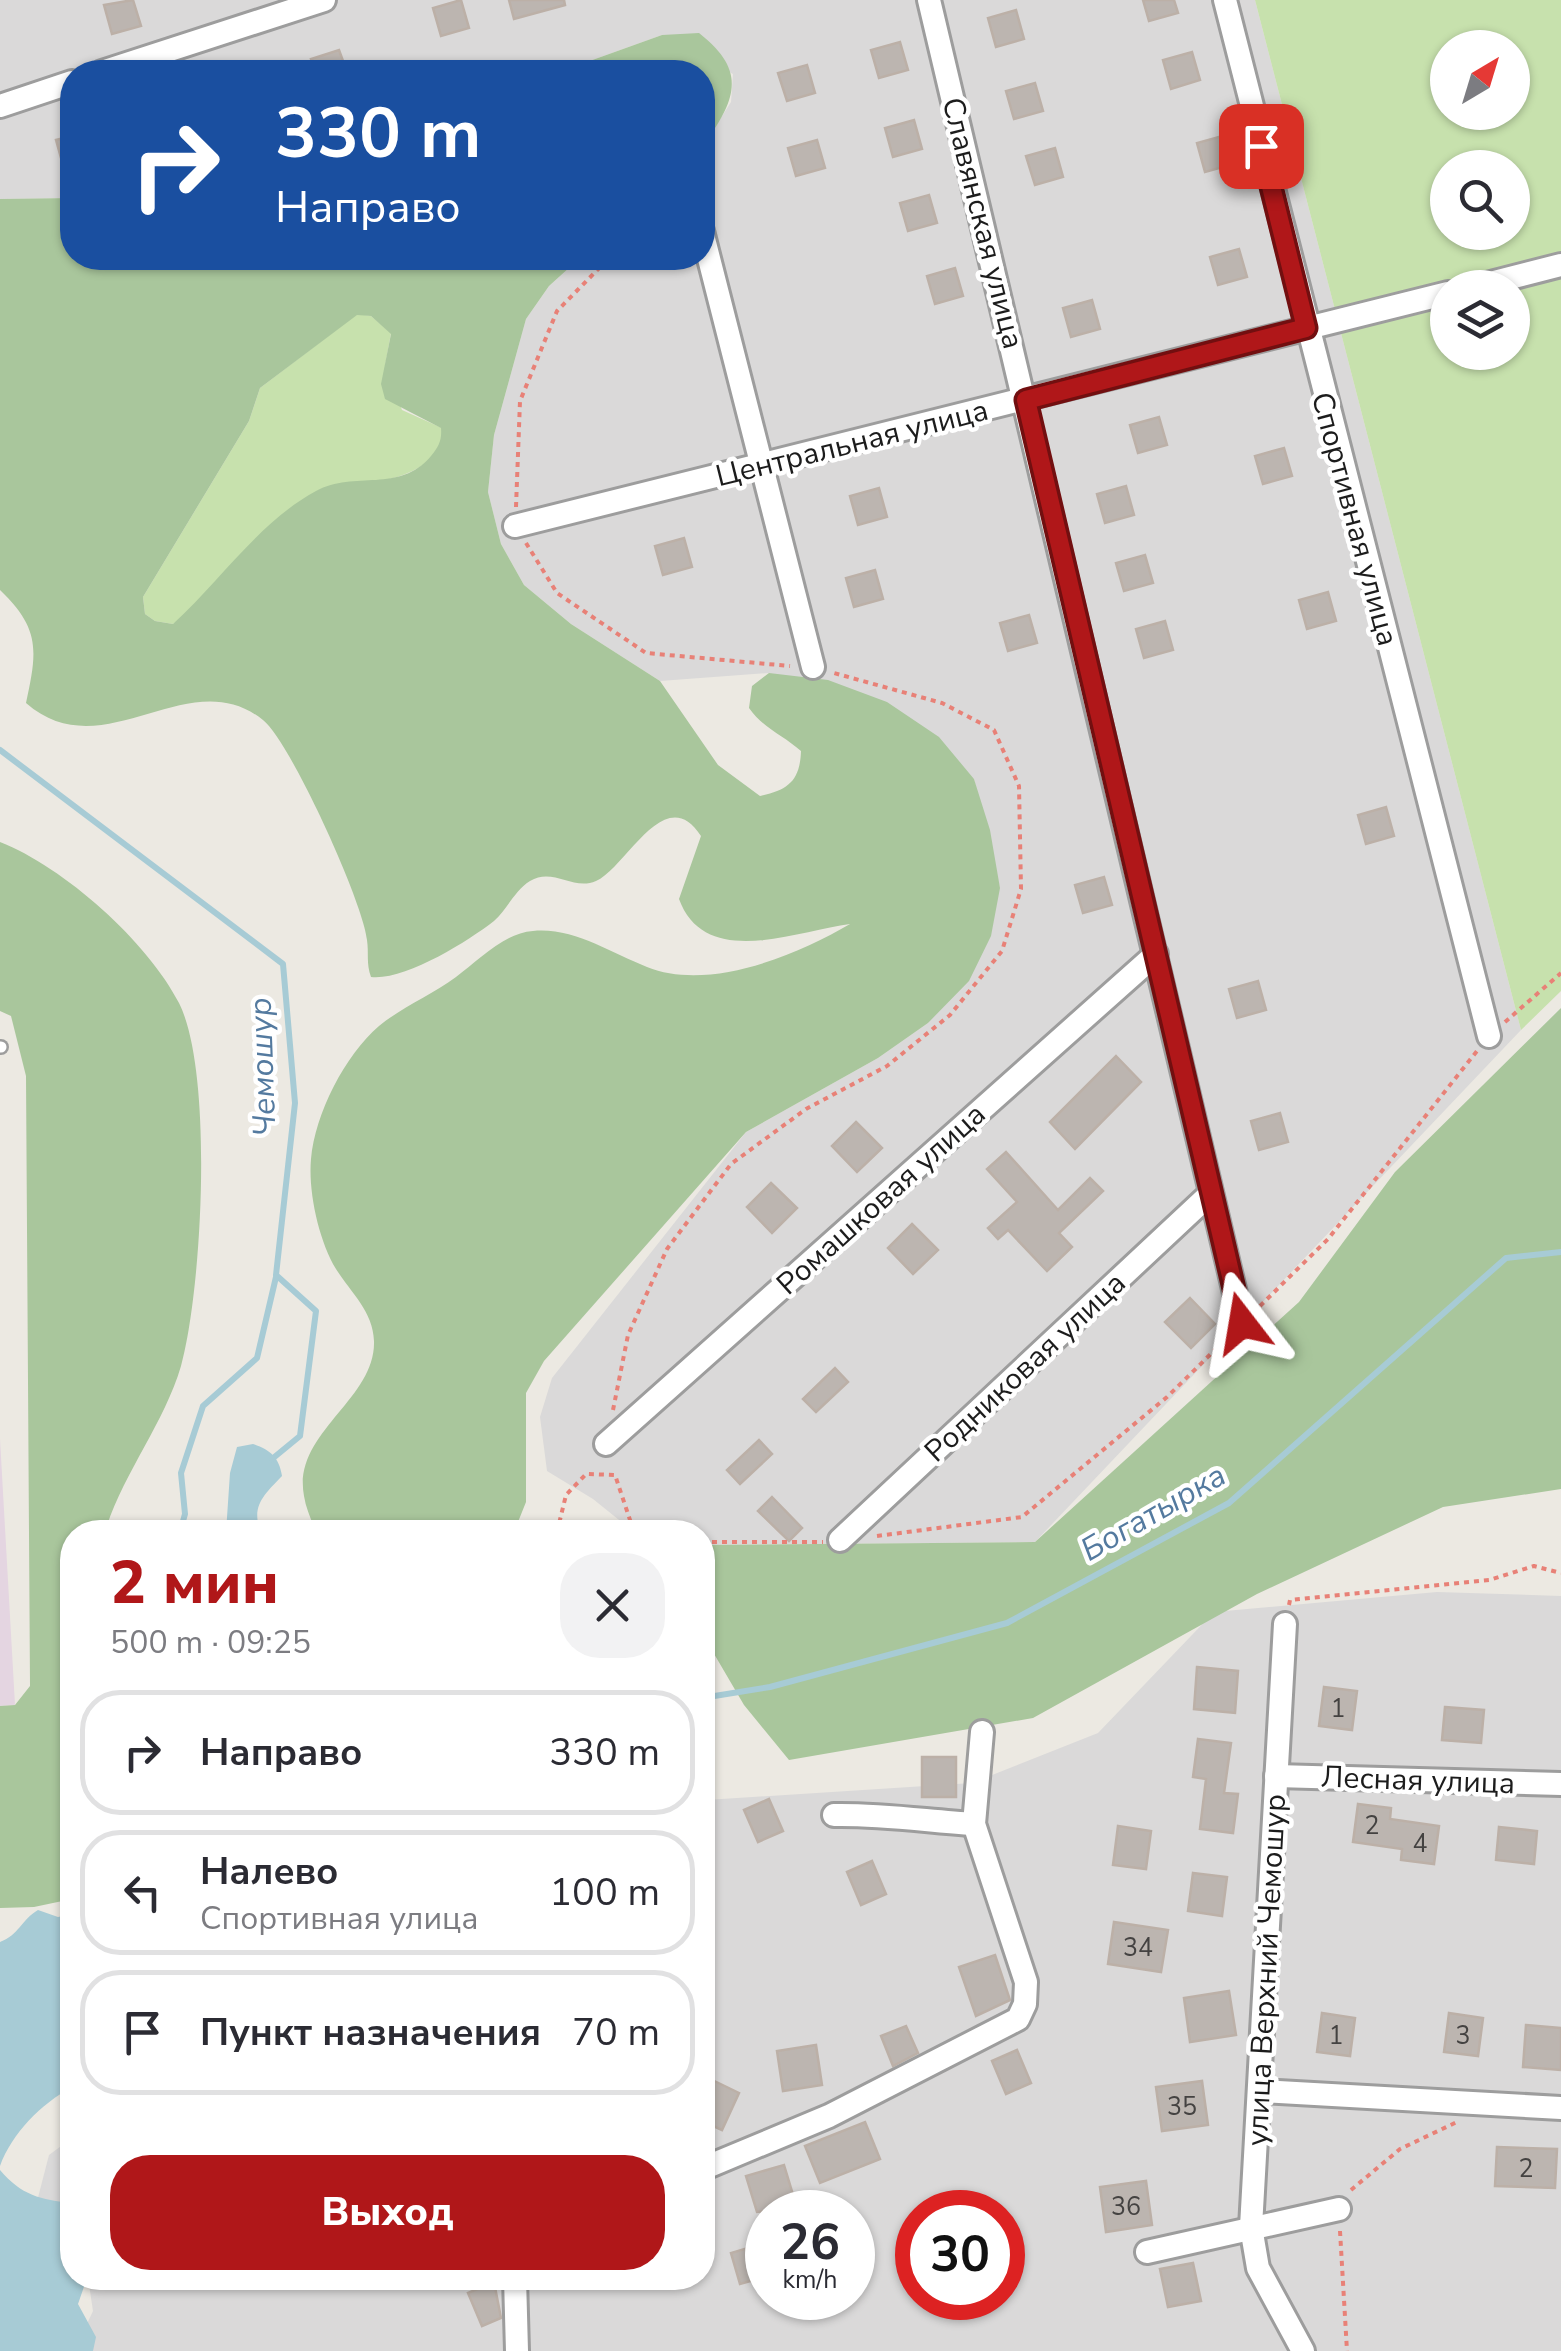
<!DOCTYPE html>
<html lang="ru">
<head>
<meta charset="utf-8">
<style>
  body { margin:0; font-family:"Nunito Sans",sans-serif; background:#f2f2f3; color:#2b2b33; height:100vh; display:flex; flex-direction:column; font-size:38px; white-space:nowrap }
  * { box-sizing:border-box; margin:0 }
  p { font-size:32px; color:#7c7c81 }
  .icon { flex:none; width:55px; height:55px; fill:none; stroke:currentColor; stroke-width:2; stroke-linecap:round; stroke-linejoin:round }
  .map { position:relative; flex:1; overflow:hidden }
  .drawer { position:absolute; left:60px; top:1520px; width:655px; height:770px; display:flex; flex-direction:column; background:#fff; border-radius:40px; box-shadow:0 2px 8px #0004 }
  .drawer>* { flex:none }
  .guide { position:absolute; left:60px; top:60px; width:655px; height:210px; border-radius:40px; box-shadow:0 2px 8px #0004; background:#1a4fa0; color:#fff; overflow:hidden }
  .needle { width:65px; rotate:38deg }
  .controls { position:absolute; left:1430px; top:30px; display:grid; gap:20px }
  .controls a { display:grid; place-items:center; width:100px; height:100px; border-radius:50%; background:#fff; box-shadow:0 2px 8px #0004; font-size:50px }
  .speed { position:absolute; left:745px; top:2190px; display:flex; gap:20px; font-size:50px; font-weight:700; text-align:center }
  .speed>* { display:grid; place-content:center; width:130px; height:130px; border-radius:50%; background:#fff; box-shadow:0 2px 8px #0004; line-height:1 }
  .speed small { font-size:25px; font-weight:400 }
  .speed .limit { border:15px solid #d22; background:#fff; color:#111 }
  .pin { position:absolute; display:grid; place-items:center; width:85px; height:85px; color:#fff; margin:-42px; border-radius:20px; box-shadow:0 5px 15px #0006 }
  .me { position:absolute; width:110px; margin:-55px; rotate:346deg; stroke-linejoin:round; filter:drop-shadow(0 0 8px #0008) }
  .turn { display:flex; align-items:center; gap:35px; height:210px; padding:0 50px; font-size:45px }
  .turn .icon { width:130px; height:130px; stroke-width:2.5 }
  .turn b { display:block; font-size:70px; line-height:85px }
  .round { display:grid; place-items:center; flex:none; width:105px; height:105px; border-radius:40px; background:#f2f2f3 }
  .headline { display:flex; align-items:center; justify-content:space-between; height:170px; padding:0 50px }
  h1 { font-size:60px; font-weight:800; line-height:75px; color:#b01719 }
  .action { display:flex; gap:20px; margin-top:auto; padding:20px 50px }
  .action a { flex:1; height:115px; border-radius:40px; background:#b01719; color:#fff; font-size:40px; font-weight:800; line-height:115px; text-align:center }
  ul { padding:0; list-style:none }
  li { display:flex; align-items:center; gap:30px; height:125px; margin:0 20px 15px; padding:0 30px; border:5px solid #e1e1e2; border-radius:40px }
  li div { flex:1 }
  li b { display:block; font-size:38px }
  li em { font-style:normal }
  .map>svg:first-child { display:block }
  .residential { fill:#dad9d9; fill-rule:evenodd }
  .industrial { fill:#e4d5e1 }
  .grass { fill:#c7e1ad; fill-rule:evenodd }
  .forest { fill:#a9c69c; fill-rule:evenodd }
  .water { fill:#a7cbd5 }
  .lines { fill:none; stroke-linecap:round; stroke-linejoin:round }
  .stream { stroke:#a7cbd5; stroke-width:6 }
  .building { fill:#bcb5b0; stroke:#bcb0a7; stroke-width:2.5 }
  .lane-casing { stroke:#9d9d9d; stroke-width:16 }
  .street-casing { stroke:#9d9d9d; stroke-width:28 }
  .path { stroke:#e88177; stroke-width:4; stroke-dasharray:5 5; stroke-linecap:butt }
  .lane { stroke:#fff; stroke-width:11 }
  .street { stroke:#fff; stroke-width:22 }
  .route-casing { stroke:#720f10; stroke-width:25 }
  .route { stroke:#b01719; stroke-width:18 }
  .labels { text-anchor:middle; stroke-width:9; stroke-linejoin:round; paint-order:stroke }
  .number-label { font-size:25px; fill:#444241 }
  .street-label { font-size:30px; fill:#1c1c1c; stroke:#fff }
  .water-label { font-size:32px; font-style:italic; fill:#547a9f; stroke:#fff }
</style>
</head>
<body>
<div class="map">
<svg width="1561" height="2351" viewBox="0 0 1561 2351">
  <rect width="100%" height="100%" fill="#ece9e2"/>
  <!-- residential -->
  <g class="residential">
    <polygon points="0,0 1255,0 1521,1030 1035,1542 703,1545 702,1532 634,1532 593,1499 547,1471 540,1417 552,1378 746,1132 878,1058 928,1023 1000,888 974,779 769,673 660,681 571,624 524,585 501,544 488,492 494,435 526,319 549,286 580,258 702,258 703,146 731,102 733,74 662,35 559,72 72,72 72,198 0,199"/>
    <path d="M1437,1592L1561,1596V2351H74L93,2311L88,2278H702L703,1795L706,1800L972,1783L1098,1733L1214,1612ZM768,2212H852V2298H768ZM918,2212H1002V2298H918Z"/>
    <polygon points="72,2138 72,2244 34,2213 49,2155"/>
  </g>
  <!-- industrial -->
  <polygon class="industrial" points="0,1439 15,1705 0,1706"/>
  <!-- grass -->
  <g class="grass">
    <path d="M1255,0H1561V991L1521,1030ZM1448,48H1512V112H1448ZM1448,168H1512V232H1448ZM1448,288H1512V352H1448Z"/>
    <path d="M357,314L371,316L391,333L385,366L402,410L442,428C445,463 404,478 375,482L173,624L155,621L145,614L143,597L249,421L260,388Z"/>
  </g>
  <!-- forest -->
  <g class="forest">
    <path d="M699,33C749,72 735,101 703,146L702,72H559L662,35Z"/>
    <path d="M72,198V258H580L549,286L526,319L494,435L488,492L501,544L524,585L571,624L660,681L718,765L760,796C788,790 800,781 801,751C783,735 763,728 749,708L752,686L769,673L828,680L887,702L939,737L974,779L990,830L1000,888L991,936L969,981L928,1023L878,1058L746,1132L544,1361L526,1393V1502L514,1532H316C312,1521 306,1509 304,1496C292,1433 376,1400 374,1341C373,1311 351,1293 336,1269C319,1241 308,1192 311,1159C315,1114 345,1055 379,1026C402,1007 432,995 456,977C479,960 504,933 533,931C573,927 611,953 647,967C709,992 797,955 850,924C796,931 705,970 679,899L701,836C665,780 627,867 596,881C573,891 553,867 530,881C514,891 507,910 494,921C467,942 404,981 371,977C366,963 369,954 367,940C364,904 290,741 263,720C188,660 104,771 26,703C37,652 41,629 0,590V199ZM357,315L371,316L391,334L381,384L385,399L441,428C442,440 439,446 431,456C399,494 355,470 316,491C259,522 221,580 173,624L155,621L145,614L143,597L249,421L260,388Z"/>
    <path d="M0,842C64,867 148,942 179,1003C214,1073 202,1290 181,1366C164,1424 122,1475 105,1532H72V1899L34,1907L0,1908V1706L15,1705L30,1686L26,1076L11,1016L0,1011Z"/>
    <polygon points="1561,1008 1561,1489 1443,1507 1257,1594 1033,1718 789,1760 744,1705 703,1635 702,1545 1035,1542 1299,1302 1395,1172"/>
  </g>
  <!-- water -->
  <g class="water">
    <path d="M253,1444C270,1450 279,1457 282,1476C265,1494 250,1506 261,1532H226L230,1473L237,1447Z"/>
    <path d="M38,1910L58,1917L72,1914V2087C41,2104 12,2133 0,2166V1942C19,1935 21,1920 38,1910Z"/>
    <path d="M0,2170C21,2195 41,2200 72,2203V2278H87L78,2304L96,2337L93,2351H0Z"/>
  </g>
  <g class="lines">
    <!-- stream -->
    <g class="stream">
      <polyline points="0,750 283,964 295,1103 276,1275 316,1311 300,1436 272,1459"/>
      <polyline points="180,1532 185,1514 181,1473 203,1406 257,1358 276,1277"/>
      <polyline points="702,1698 770,1687 1007,1623 1229,1503 1506,1258 1561,1252"/>
    </g>
  </g>
  <!-- building -->
  <g class="building">
    <polygon points="133,0 141,26 112,34 104,5"/>
    <polygon points="461,0 469,28 441,36 433,8"/>
    <polygon points="509,0 564,0 565,5 514,19"/>
    <polygon points="1143,0 1174,0 1178,13 1149,21"/>
    <polygon points="1016,10 1024,39 996,47 988,18"/>
    <polygon points="900,42 908,70 879,78 871,50"/>
    <polygon points="339,50 347,72 316,72 311,59"/>
    <polygon points="1192,52 1200,80 1171,89 1163,60"/>
    <polygon points="807,65 815,93 787,101 778,73"/>
    <polygon points="1035,83 1043,111 1014,119 1006,91"/>
    <polygon points="914,120 922,149 893,157 885,128"/>
    <polygon points="1226,135 1234,164 1205,172 1197,143"/>
    <polygon points="72,136 72,182 68,183 56,140"/>
    <polygon points="817,140 825,168 796,176 788,148"/>
    <polygon points="1055,148 1063,177 1035,185 1026,156"/>
    <polygon points="929,195 937,223 908,231 900,203"/>
    <polygon points="1239,249 1247,277 1218,285 1210,257"/>
    <polygon points="955,268 963,296 935,304 927,276"/>
    <polygon points="1092,300 1100,329 1071,337 1063,308"/>
    <polygon points="1159,417 1167,445 1138,453 1130,425"/>
    <polygon points="1284,448 1292,476 1263,484 1255,456"/>
    <polygon points="1126,486 1134,515 1105,523 1097,494"/>
    <polygon points="879,488 887,517 858,525 850,496"/>
    <polygon points="684,538 692,567 663,575 655,546"/>
    <polygon points="1145,555 1153,583 1124,591 1116,563"/>
    <polygon points="875,570 883,599 854,607 846,578"/>
    <polygon points="1328,592 1336,621 1307,629 1299,600"/>
    <polygon points="1029,615 1037,643 1008,651 1000,623"/>
    <polygon points="1165,621 1173,650 1144,658 1136,629"/>
    <polygon points="1386,807 1394,836 1366,844 1358,815"/>
    <polygon points="1104,877 1112,905 1083,913 1075,885"/>
    <polygon points="1258,981 1266,1010 1237,1018 1229,989"/>
    <polygon points="1116,1056 1141,1082 1075,1149 1050,1122"/>
    <polygon points="1280,1113 1288,1142 1259,1150 1251,1121"/>
    <polygon points="856,1122 882,1148 857,1172 832,1146"/>
    <polygon points="1006,1152 1058,1210 1090,1178 1103,1191 1059,1233 1072,1247 1047,1271 1008,1230 998,1239 988,1228 1017,1202 987,1169"/>
    <polygon points="771,1183 797,1208 772,1233 747,1207"/>
    <polygon points="912,1224 938,1250 913,1274 888,1248"/>
    <polygon points="1190,1298 1215,1324 1191,1348 1165,1322"/>
    <polygon points="835,1368 848,1382 816,1412 803,1399"/>
    <polygon points="759,1440 772,1454 740,1484 727,1470"/>
    <polygon points="772,1497 802,1528 789,1541 758,1511"/>
    <polygon points="1197,1667 1238,1671 1235,1713 1194,1709"/>
    <polygon points="1324,1687 1357,1691 1352,1730 1319,1726"/>
    <polygon points="1445,1707 1484,1710 1481,1743 1442,1740"/>
    <polygon points="1198,1739 1231,1743 1224,1793 1238,1794 1233,1833 1200,1829 1206,1779 1193,1777"/>
    <rect x="922" y="1757" width="34" height="40"/>
    <polygon points="769,1799 783,1831 758,1842 744,1810"/>
    <polygon points="1358,1804 1391,1808 1390,1819 1439,1826 1434,1864 1401,1860 1402,1849 1353,1842"/>
    <polygon points="1118,1826 1151,1831 1146,1869 1113,1865"/>
    <polygon points="1499,1827 1537,1831 1534,1864 1496,1860"/>
    <polygon points="872,1861 886,1894 861,1905 847,1872"/>
    <polygon points="1193,1873 1227,1877 1222,1916 1188,1911"/>
    <polygon points="1114,1922 1168,1930 1161,1972 1108,1964"/>
    <polygon points="995,1955 1010,2000 976,2016 959,1967"/>
    <polygon points="1229,1991 1236,2035 1190,2042 1184,1998"/>
    <polygon points="1322,2013 1355,2018 1350,2056 1317,2052"/>
    <polygon points="1449,2013 1483,2018 1478,2056 1444,2052"/>
    <polygon points="1526,2025 1561,2028 1561,2070 1523,2067"/>
    <polygon points="906,2026 918,2053 893,2066 881,2036"/>
    <polygon points="816,2045 822,2085 783,2091 777,2051"/>
    <polygon points="1017,2050 1031,2083 1006,2094 992,2061"/>
    <polygon points="702,2075 739,2093 722,2130 702,2121"/>
    <polygon points="1202,2081 1208,2125 1162,2131 1156,2087"/>
    <polygon points="865,2122 880,2159 820,2183 805,2146"/>
    <polygon points="1497,2147 1557,2149 1555,2188 1495,2186"/>
    <polygon points="784,2165 797,2208 757,2212 746,2176"/>
    <polygon points="1146,2181 1152,2225 1106,2232 1100,2187"/>
    <polygon points="761,2244 768,2276 740,2284 731,2253"/>
    <polygon points="1193,2263 1201,2301 1168,2307 1160,2269"/>
    <polygon points="494,2282 501,2318 482,2326 468,2293"/>
  </g>
  <g class="lines">
    <!-- lane casing -->
    <g class="lane-casing">
      <polyline id="lane" points="0,1047 1,1047"/>
    </g>
    <!-- street casing -->
    <g class="street-casing">
      <g id="street">
        <polyline points="929,0 1242,1323"/>
        <polyline points="1225,0 1489,1036"/>
        <polyline points="102,72 324,0"/>
        <polyline points="0,106 72,82"/>
        <polyline points="702,231 813,667"/>
        <polyline points="1471,288 1561,265"/>
        <polyline points="515,526 1448,293"/>
        <polyline points="606,1444 1156,954"/>
        <polyline points="840,1540 1210,1194"/>
        <polyline points="1285,1624 1251,2227 1258,2268 1303,2351"/>
        <polyline points="1276,1776 1561,1784"/>
        <path d="M834,1815C882,1814 926,1821 974,1824"/>
        <polyline points="1262,2091 1561,2108"/>
        <polyline points="702,2169 829,2116 1018,2019 1025,2004 1026,1982 974,1824 982,1732"/>
        <polyline points="1147,2252 1339,2209"/>
        <polyline points="515,2278 517,2351"/>
      </g>
    </g>
    <!-- path -->
    <g class="path">
      <polyline points="516,507 520,401 557,311 609,258"/>
      <polyline points="526,543 557,593 646,653 790,666"/>
      <polyline points="1505,1022 1561,973"/>
      <polyline points="1260,1306 1328,1239 1477,1051"/>
      <polyline points="613,1410 628,1335 667,1249 731,1164 806,1109 887,1066 950,1015 1002,951 1021,889 1019,786 994,730 942,703 834,673"/>
      <polyline points="557,1532 566,1495 586,1474 615,1475 634,1532"/>
      <polyline points="877,1536 1022,1517 1167,1397 1228,1337"/>
      <polyline points="702,1542 823,1542"/>
      <polyline points="1289,1605 1290,1600 1489,1580 1534,1566 1561,1573"/>
      <polyline points="1351,2190 1400,2149 1459,2121"/>
      <polyline points="1340,2231 1347,2351"/>
    </g>
    <!-- lane -->
    <use href="#lane" class="lane"/>
    <!-- street -->
    <use href="#street" class="street"/>
  </g>
  <g class="lines">
    <!-- route casing -->
    <g class="route-casing">
      <polyline id="route" points="1242,1323 1026,400 1306,328 1261,146"/>
    </g>
    <!-- route -->
    <use href="#route" class="route"/>
  </g>
  <g class="labels">
    <!-- number labels -->
    <g class="number-label">
      <text x="1338" y="1717">1</text>
      <text x="1372" y="1834">2</text>
      <text x="1420" y="1852">4</text>
      <text x="1138" y="1956">34</text>
      <text x="1336" y="2044">1</text>
      <text x="1463" y="2044">3</text>
      <text x="1182" y="2115">35</text>
      <text x="1526" y="2177">2</text>
      <text x="1126" y="2215">36</text>
    </g>
    <!-- street labels -->
    <g class="street-label">
      <text transform="translate(983 223) rotate(76)" y="10">Славянская улица</text>
      <text transform="translate(852 443) rotate(-14)" y="10">Центральная улица</text>
      <text transform="translate(1355 519) rotate(75)" y="10">Спортивная улица</text>
      <text transform="translate(881 1199) rotate(-42)" y="10">Ромашковая улица</text>
      <text transform="translate(1025 1367) rotate(-43)" y="10">Родниковая улица</text>
      <text transform="translate(1418 1780) rotate(2)" y="10">Лесная улица</text>
      <text transform="translate(1266 1970) rotate(-87)" y="10">улица Верхний Чемошур</text>
    </g>
    <!-- water labels -->
    <g class="water-label">
      <text transform="translate(262 1067) rotate(-92)" y="11">Чемошур</text>
      <text transform="translate(1153 1512) rotate(-30)" y="11">Богатырка</text>
    </g>
  </g>
</svg>
<div class="controls">
<a><svg class="needle" viewBox="-14 -14 28 28"><path d="M0-13l5 13h-10z" fill="#e53935"/><path d="M0 13l5-13h-10z" fill="#7c7c81"/></svg></a>
<a><svg class="icon" aria-label="search" viewBox="0 0 24 24"><circle cx="10" cy="10" r="6"/><path d="M15 15l6 6"/></svg></a>
<a><svg class="icon" aria-label="layers" viewBox="0 0 24 24"><path d="M12 4l9 5-9 5-9-5zM3 14l9 5 9-5"/></svg></a>
</div>
<div class="speed"><div>26<small>km/h</small></div><div class="limit">30</div></div>
<div class="pin" style="left:1261px;top:146px;background:#d93025"><svg class="icon" aria-label="arrive" viewBox="0 0 24 24"><path d="M6 21V4h12l-3 4 3 4H6"/></svg></div>
<svg class="me" style="left:1242px;top:1323px" viewBox="-20 -20 40 40"><path d="M0-17L14 15 0 8-14 15z" fill="#b01719" stroke="#fff" stroke-width="4"/></svg>
<div class="guide">
<div class="turn"><svg class="icon" aria-label="right" viewBox="0 0 24 24"><path d="M7 20v-9h11M14 6l5 5-5 5"/></svg><div><b>330 m</b>Направо</div></div>
</div>
<section class="drawer">
<div class="headline"><div><h1>2 мин</h1><p>500 m · 09:25</p></div><a class="round"><svg class="icon" aria-label="close" viewBox="0 0 24 24"><path d="M6 6l12 12M18 6L6 18"/></svg></a></div>
<ul>
<li><svg class="icon" aria-label="right" viewBox="0 0 24 24"><path d="M7 20v-9h11M14 6l5 5-5 5"/></svg><div><b>Направо</b></div><em>330 m</em></li>
<li><svg class="icon" aria-label="left" viewBox="0 0 24 24"><path d="M17 20v-9H6M10 6l-5 5 5 5"/></svg><div><b>Налево</b><p>Спортивная улица</p></div><em>100 m</em></li>
<li><svg class="icon" aria-label="arrive" viewBox="0 0 24 24"><path d="M6 21V4h12l-3 4 3 4H6"/></svg><div><b>Пункт назначения</b></div><em>70 m</em></li>
</ul>
<div class="action"><a>Выход</a></div>
</section>
</div>
</body>
</html>
